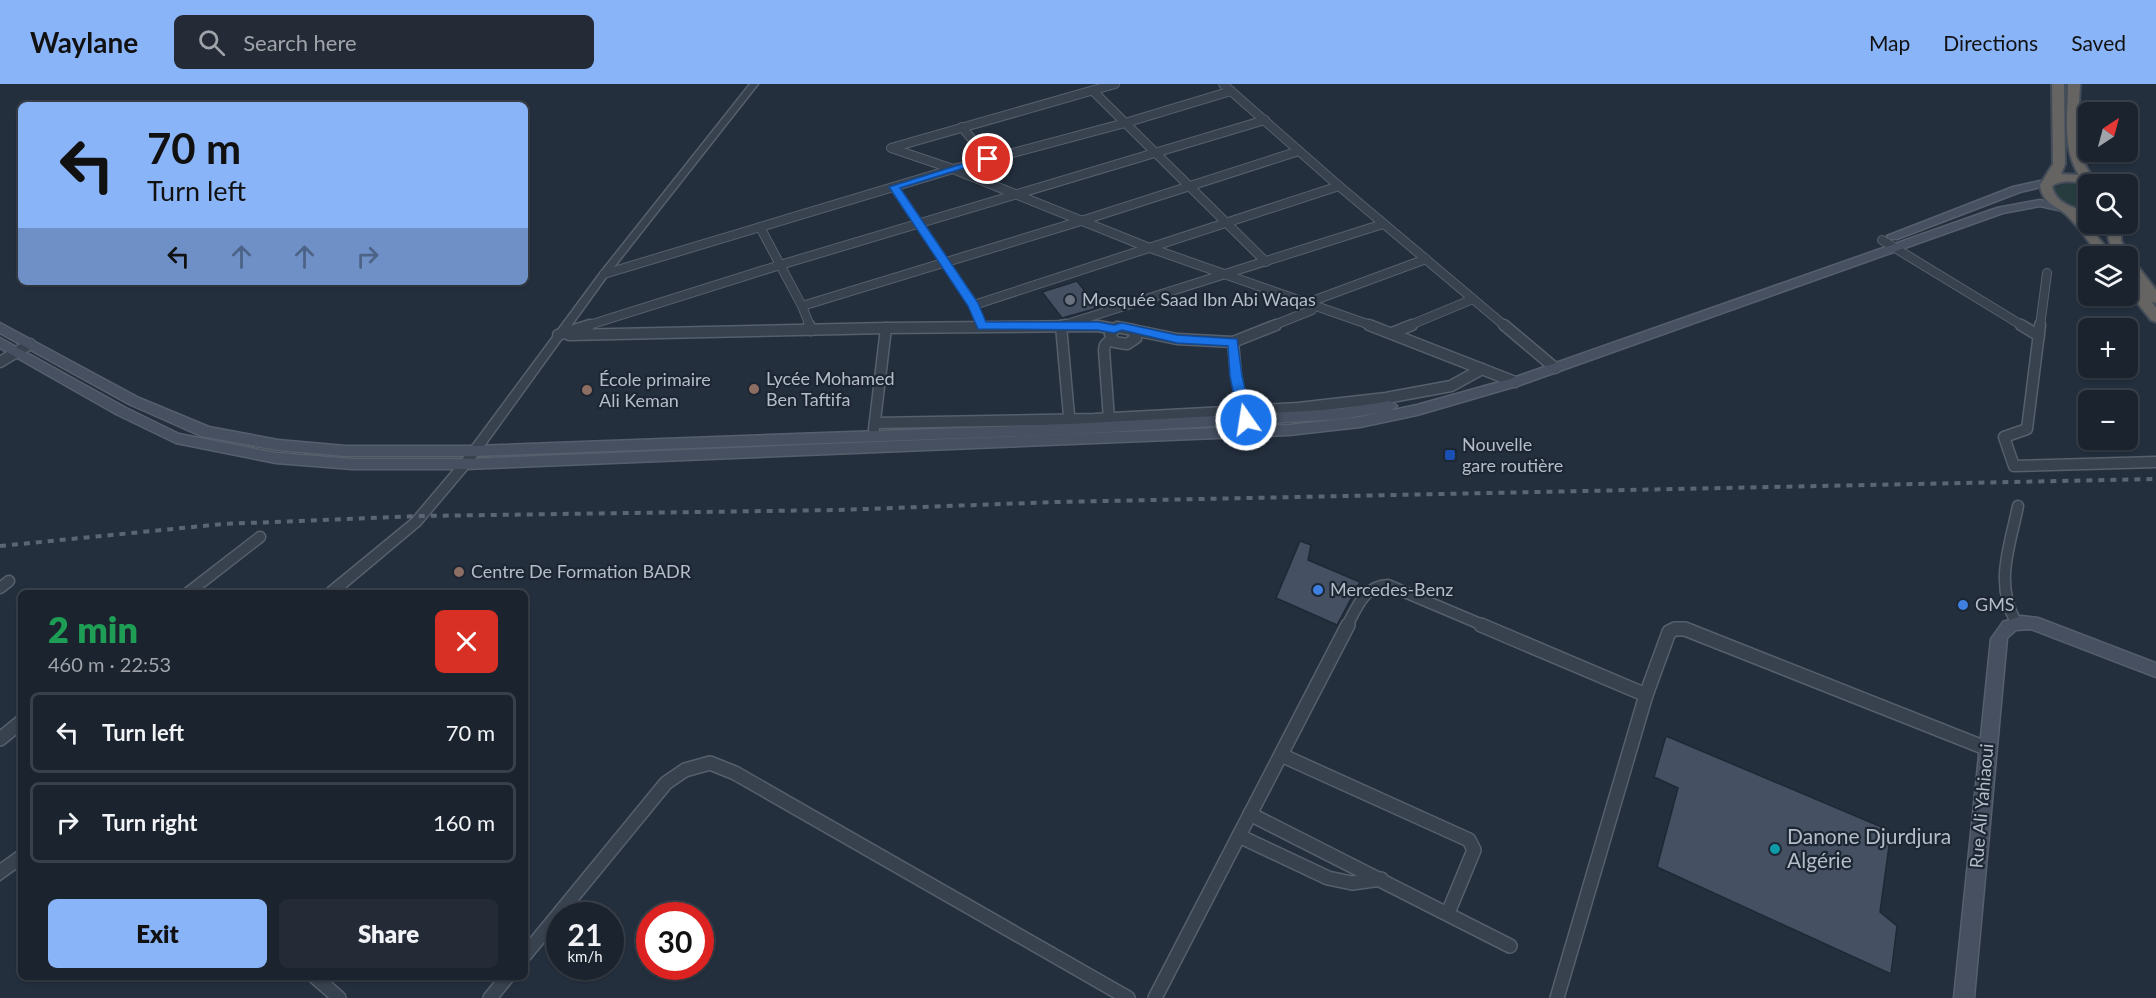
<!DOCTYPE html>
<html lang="en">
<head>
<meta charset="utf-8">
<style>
  body { margin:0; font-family:Lato,sans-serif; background:#242b36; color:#f1f3f6; height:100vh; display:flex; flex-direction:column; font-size:22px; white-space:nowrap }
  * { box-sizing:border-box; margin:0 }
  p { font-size:20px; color:#a0a4aa }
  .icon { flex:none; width:33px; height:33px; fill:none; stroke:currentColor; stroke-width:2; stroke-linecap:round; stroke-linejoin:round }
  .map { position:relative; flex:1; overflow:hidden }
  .sheet { position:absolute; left:18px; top:506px; width:510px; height:390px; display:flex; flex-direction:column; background:#1b232e; border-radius:9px; box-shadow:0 2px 4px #0004,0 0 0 2px #39404a }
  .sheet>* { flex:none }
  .top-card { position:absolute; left:18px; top:18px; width:510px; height:183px; border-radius:9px; box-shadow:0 2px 4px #0004,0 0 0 2px #39404a; background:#8ab4f8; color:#111; overflow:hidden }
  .needle { width:39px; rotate:36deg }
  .fabs { position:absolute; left:2078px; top:18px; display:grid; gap:12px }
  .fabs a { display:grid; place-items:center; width:60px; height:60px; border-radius:9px; background:#1b232e; box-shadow:0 2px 4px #0004,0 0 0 2px #39404a; font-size:30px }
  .speed { position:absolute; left:546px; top:818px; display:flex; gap:12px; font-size:30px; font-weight:700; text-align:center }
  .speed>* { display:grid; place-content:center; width:78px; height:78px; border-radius:50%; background:#1b232e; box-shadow:0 2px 4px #0004,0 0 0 2px #39404a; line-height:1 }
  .speed small { font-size:15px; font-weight:400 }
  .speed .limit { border:9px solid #d22; background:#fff; color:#111 }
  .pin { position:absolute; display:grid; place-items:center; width:51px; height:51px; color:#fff; margin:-26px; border:3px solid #fff; border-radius:50%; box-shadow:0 2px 6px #0007 }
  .me { position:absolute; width:66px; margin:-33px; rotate:347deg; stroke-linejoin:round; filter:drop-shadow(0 0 4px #0008) }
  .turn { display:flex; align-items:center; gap:21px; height:126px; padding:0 30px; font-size:27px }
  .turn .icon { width:78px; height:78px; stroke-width:2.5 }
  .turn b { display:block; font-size:42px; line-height:51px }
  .lanes { display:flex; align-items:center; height:57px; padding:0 30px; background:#0003; justify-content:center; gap:30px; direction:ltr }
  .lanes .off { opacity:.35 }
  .round { display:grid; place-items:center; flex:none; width:63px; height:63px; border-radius:9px; background:#242b36 }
  .summary { display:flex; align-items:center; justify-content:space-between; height:102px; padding:0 30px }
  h1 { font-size:36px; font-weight:800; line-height:45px; color:#1e9e55 }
  .button { display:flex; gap:12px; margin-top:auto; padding:12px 30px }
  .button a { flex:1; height:69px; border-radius:9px; background:#8ab4f8; color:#111; font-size:24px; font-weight:800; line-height:69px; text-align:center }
  .button a+a { background:#242b36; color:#f1f3f6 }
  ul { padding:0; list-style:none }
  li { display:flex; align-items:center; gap:18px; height:81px; margin:0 12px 9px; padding:0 18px; border:3px solid #39404a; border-radius:9px }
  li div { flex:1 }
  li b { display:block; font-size:22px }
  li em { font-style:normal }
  header { display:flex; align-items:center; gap:36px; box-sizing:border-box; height:84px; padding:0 30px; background:#8ab4f8; color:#111 }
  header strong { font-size:28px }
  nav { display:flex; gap:33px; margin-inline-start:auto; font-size:21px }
  .search { width:420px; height:54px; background:#242b36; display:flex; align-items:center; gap:15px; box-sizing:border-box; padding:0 21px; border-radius:9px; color:#a0a4aa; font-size:22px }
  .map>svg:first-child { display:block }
  .green { fill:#263c3f }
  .building { fill:#455162; stroke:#1f2835; stroke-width:1.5 }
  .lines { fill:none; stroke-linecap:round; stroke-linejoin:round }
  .minor-far2-casing { stroke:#565f6c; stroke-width:10 }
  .minor-far1-casing { stroke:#565f6c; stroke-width:13 }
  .minor-casing { stroke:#565f6c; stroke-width:16 }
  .tertiary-casing { stroke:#565f6c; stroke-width:3 }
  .secondary-casing { stroke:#565f6c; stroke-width:3 }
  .trunk-casing { stroke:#434c59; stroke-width:4 }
  .minor-far2 { stroke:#38414e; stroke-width:8 }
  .minor-far1 { stroke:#38414e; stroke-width:10 }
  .minor { stroke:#38414e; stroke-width:13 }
  .tertiary { fill:#38414e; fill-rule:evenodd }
  .secondary { fill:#465061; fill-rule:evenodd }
  .trunk { fill:#656462; fill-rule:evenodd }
  .rail { stroke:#5a6575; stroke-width:4; stroke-dasharray:6 6; stroke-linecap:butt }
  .route { fill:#1a73e8; stroke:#114b97; stroke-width:1.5 }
  .worship-dot { fill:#6b7280; stroke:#1d2633; stroke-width:2 }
  .education-dot { fill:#8d6e63; stroke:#1d2633; stroke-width:2 }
  .transit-dot { fill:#1a4fb4; stroke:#1d2633; stroke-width:2 }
  .shop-dot { fill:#3f7fe0; stroke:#1d2633; stroke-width:2 }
  .culture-dot { fill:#0f9aa8; stroke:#1d2633; stroke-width:2 }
  .labels { text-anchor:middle; stroke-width:4.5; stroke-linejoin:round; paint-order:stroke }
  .poi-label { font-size:18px; fill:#b4bcc9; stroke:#1d2633; text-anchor:start }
  .street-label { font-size:18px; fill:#b4bcc9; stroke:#1d2633 }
  .near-poi-label { font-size:21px; fill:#b4bcc9; stroke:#1d2633; text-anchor:start }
</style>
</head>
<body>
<header>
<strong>Waylane</strong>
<div class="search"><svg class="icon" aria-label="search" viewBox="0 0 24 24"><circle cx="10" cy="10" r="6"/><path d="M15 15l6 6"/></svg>Search here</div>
<nav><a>Map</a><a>Directions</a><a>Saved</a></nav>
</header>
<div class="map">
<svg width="2156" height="914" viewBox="0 0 2156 914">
  <rect width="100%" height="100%" fill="#242f3e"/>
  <!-- green -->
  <path class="green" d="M2065,99L2088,101V129C2074,125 2062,120 2054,108V104Z"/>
  <!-- building -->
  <g class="building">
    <polygon points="1077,197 1098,224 1062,234 1042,208"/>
    <polygon points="1300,457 1311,461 1308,476 1360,498 1337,541 1276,514"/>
    <polygon points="1666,652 1891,747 1880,828 1897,842 1891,890 1657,783 1678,704 1654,693"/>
  </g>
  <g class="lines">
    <!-- minor-far2 casing -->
    <g class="minor-far2-casing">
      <g id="minor-far2">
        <polyline points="1115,0 891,64 953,85 1147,163 1373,242"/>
        <polyline points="1223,0 1339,102 1505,242"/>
        <polyline points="1093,7 1266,178"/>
        <polyline points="962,43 988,75"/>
        <polyline points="894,103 974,221 982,242"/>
        <polyline points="760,143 802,222 810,242"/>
        <polyline points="1882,156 2023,242"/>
        <polyline points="604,190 953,85 1125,39 1231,7"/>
        <polyline points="1307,219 1426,175"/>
        <polyline points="974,221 1339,102"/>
        <polyline points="802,222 1081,137 1299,67"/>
        <polyline points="586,242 780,181 1265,36"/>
        <polyline points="1061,242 1383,140"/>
        <polyline points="1070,242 1099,242"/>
        <polyline points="1272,242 1312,226"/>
        <polyline points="1408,242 1473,215"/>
        <polyline points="2040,242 2047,189"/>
      </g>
    </g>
    <!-- minor-far1 casing -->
    <g class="minor-far1-casing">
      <g id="minor-far1">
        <polyline points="809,241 811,246"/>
        <polyline points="1369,241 1515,298"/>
        <polyline points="1504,241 1555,284"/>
        <polyline points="2021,241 2039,252"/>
        <polyline points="2040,241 2027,345 2004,353 2014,382 2156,378"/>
        <polyline points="1061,242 1065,241"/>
        <polyline points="1061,242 1070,343"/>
        <polygon points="1117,243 1133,246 1136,254 1127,260 1114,258 1110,250"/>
        <polyline points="1133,246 1177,255 1233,258 1276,241"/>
        <polyline points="1392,249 1412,241"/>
        <polyline points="558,251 590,241"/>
        <polyline points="569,251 886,244"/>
        <polyline points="1233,258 1236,292 1245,332"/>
        <polyline points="0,278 30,260"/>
        <polyline points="1109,335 1104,266 1105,261 1111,255"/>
        <polyline points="875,339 1094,335 1298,324 1386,314 1451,302 1482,285"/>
        <polyline points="874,345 886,244 1098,242 1114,245"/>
        <polyline points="0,504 9,497"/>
        <polyline points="189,508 260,453"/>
        <path d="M2016,538C1994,499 2010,462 2018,422"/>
        <path d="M1347,542C1357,523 1364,502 1388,501L1485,542"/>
      </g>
    </g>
    <!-- minor casing -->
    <g class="minor-casing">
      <g id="minor">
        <polyline points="1481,541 1646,611"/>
        <polyline points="0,655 21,638"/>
        <polyline points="1281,671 1469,756 1474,766 1448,829"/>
        <polyline points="1250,730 1510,862"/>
        <polyline points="1239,752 1328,794 1352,799 1381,795"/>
        <polyline points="525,871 666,699 685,686 710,679 735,689 1128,914"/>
        <polyline points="314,892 339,914"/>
        <polyline points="490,914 508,892"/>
        <polyline points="1155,914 1348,541"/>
        <polyline points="1557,914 1646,611 1669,548 1675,545 1685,545 1988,665"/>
      </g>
    </g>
    <!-- tertiary casing -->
    <g class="tertiary-casing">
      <g id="tertiary">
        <polygon points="750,0 758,0 607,192 469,383 420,441 340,508 326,508 328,504 412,435 461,377 601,188"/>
        <polygon points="21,765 21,781 0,796 0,780"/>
      </g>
    </g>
    <!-- secondary casing -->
    <g class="secondary-casing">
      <g id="secondary">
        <polygon points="2049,95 2055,98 2053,100 2020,108 1897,155 1889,155 1887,152 2013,103"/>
        <polygon points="2040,116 2071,123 2073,125 2067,128 2040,122 2003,129 1520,301 1417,331 1360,343 1289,351 465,385 352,385 276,379 176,359 116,330 0,264 0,254 126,324 179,350 276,369 352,375 465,375 1289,341 1360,333 1417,321 1510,295 1997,124"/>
        <polygon points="0,239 139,314 209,343 278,356 345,362 473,362 1070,340 1340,325 1390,317 1397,322 1390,327 1340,335 1070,350 473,372 345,372 278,366 201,352 129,320 0,249"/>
        <polygon points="2021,532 2038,534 2156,579 2156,593 2031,545 2016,546 2007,554 1974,914 1954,914 1991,555 2003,538"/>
      </g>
    </g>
    <!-- trunk casing -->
    <g class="trunk-casing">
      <g id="trunk">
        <path d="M2052,0H2064L2065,80L2061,90L2079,91C2062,65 2068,30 2068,0H2080C2079,28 2073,68 2092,92C2095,96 2100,97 2103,100C2087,102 2067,92 2052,102C2055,119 2073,124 2088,128V136L2082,134L2113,172H2100C2089,159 2077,139 2063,128C2052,120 2042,117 2040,101L2053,80Z"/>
        <path d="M2109,140H2121V157L2130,172L2128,174L2132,175L2156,206V219L2152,218L2156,224V238L2151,236L2127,206V193L2132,194L2144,209L2127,187V172H2117C2110,162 2106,153 2109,140Z"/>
      </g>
    </g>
    <!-- minor-far2 -->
    <use href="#minor-far2" class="minor-far2"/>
    <!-- minor-far1 -->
    <use href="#minor-far1" class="minor-far1"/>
    <!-- minor -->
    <use href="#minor" class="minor"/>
    <!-- tertiary -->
    <use href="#tertiary" class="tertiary"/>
    <!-- secondary -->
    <use href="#secondary" class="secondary"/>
    <!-- trunk -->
    <use href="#trunk" class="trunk"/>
    <!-- rail -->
    <polyline class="rail" points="0,462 223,440 421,432 838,426 1057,418 2156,395"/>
  </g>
  <!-- route -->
  <polygon class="route" points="984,73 993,75 900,104 978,219 986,238 1098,238 1114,241 1122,239 1177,251 1237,255 1242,292 1252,336 1250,339 1241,339 1239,336 1230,292 1228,262 1177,259 1122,246 1114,249 1098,246 978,245 968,222 889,103"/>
  <!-- markers -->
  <circle class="worship-dot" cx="1070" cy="216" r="6"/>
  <g class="education-dot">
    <circle cx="754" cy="305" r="6"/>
    <circle cx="587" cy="306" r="6"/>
    <circle cx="459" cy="488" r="6"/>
  </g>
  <rect class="transit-dot" x="1444" y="365" width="12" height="12" rx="3"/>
  <g class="shop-dot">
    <circle cx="1318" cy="506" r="6"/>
    <circle cx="1963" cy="521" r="6"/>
  </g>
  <circle class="culture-dot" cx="1775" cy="765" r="6"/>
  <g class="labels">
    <!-- poi labels -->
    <g class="poi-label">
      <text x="1082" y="222">Mosquée Saad Ibn Abi Waqas</text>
      <text x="766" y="301">Lycée Mohamed<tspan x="766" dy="21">Ben Taftifa</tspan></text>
      <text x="599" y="302">École primaire<tspan x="599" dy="21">Ali Keman</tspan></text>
      <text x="1462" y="367">Nouvelle<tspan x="1462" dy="21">gare routière</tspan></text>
      <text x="471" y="494">Centre De Formation BADR</text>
      <text x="1330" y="512">Mercedes-Benz</text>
      <text x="1975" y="527">GMS</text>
    </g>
    <!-- street labels -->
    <g class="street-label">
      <text transform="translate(1982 722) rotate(-85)" y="6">Rue Ali Yahiaoui</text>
    </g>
    <!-- near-poi labels -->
    <g class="near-poi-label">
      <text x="1787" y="760">Danone Djurdjura<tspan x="1787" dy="24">Algérie</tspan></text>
    </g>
  </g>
</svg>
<div class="fabs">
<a><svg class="needle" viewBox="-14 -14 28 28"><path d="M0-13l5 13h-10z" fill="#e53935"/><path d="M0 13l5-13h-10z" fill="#a0a4aa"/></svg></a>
<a><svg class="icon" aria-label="search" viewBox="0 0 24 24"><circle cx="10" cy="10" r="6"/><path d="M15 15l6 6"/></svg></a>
<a><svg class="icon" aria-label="layers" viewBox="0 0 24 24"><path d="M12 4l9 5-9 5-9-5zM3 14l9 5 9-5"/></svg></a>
<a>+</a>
<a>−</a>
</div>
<div class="speed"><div>21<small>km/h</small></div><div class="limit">30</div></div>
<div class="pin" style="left:988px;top:75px;background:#d93025"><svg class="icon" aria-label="arrive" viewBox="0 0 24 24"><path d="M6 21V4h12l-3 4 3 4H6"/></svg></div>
<svg class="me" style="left:1246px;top:336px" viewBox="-20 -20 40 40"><circle r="17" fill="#1a73e8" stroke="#fff" stroke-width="3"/><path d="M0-11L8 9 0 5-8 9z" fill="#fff"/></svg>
<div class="top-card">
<div class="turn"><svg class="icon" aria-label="left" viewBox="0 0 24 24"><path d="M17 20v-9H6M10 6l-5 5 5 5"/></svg><div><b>70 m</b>Turn left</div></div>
<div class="lanes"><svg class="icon" aria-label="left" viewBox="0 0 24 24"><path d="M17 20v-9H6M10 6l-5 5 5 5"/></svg><svg class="icon off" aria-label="ahead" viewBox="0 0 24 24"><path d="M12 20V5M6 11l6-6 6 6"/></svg><svg class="icon off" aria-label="ahead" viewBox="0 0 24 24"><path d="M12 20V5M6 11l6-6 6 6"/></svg><svg class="icon off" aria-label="right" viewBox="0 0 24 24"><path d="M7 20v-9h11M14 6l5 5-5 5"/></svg></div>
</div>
<section class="sheet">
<div class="summary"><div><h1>2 min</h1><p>460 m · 22:53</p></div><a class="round" style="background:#d93025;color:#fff"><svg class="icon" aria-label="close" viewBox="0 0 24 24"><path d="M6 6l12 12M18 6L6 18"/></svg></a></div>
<ul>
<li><svg class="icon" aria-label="left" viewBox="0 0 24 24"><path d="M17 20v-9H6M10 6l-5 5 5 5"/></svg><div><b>Turn left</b></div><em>70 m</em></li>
<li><svg class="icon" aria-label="right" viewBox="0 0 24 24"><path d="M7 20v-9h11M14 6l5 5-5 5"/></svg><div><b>Turn right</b></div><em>160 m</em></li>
</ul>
<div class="button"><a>Exit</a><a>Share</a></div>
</section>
</div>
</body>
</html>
